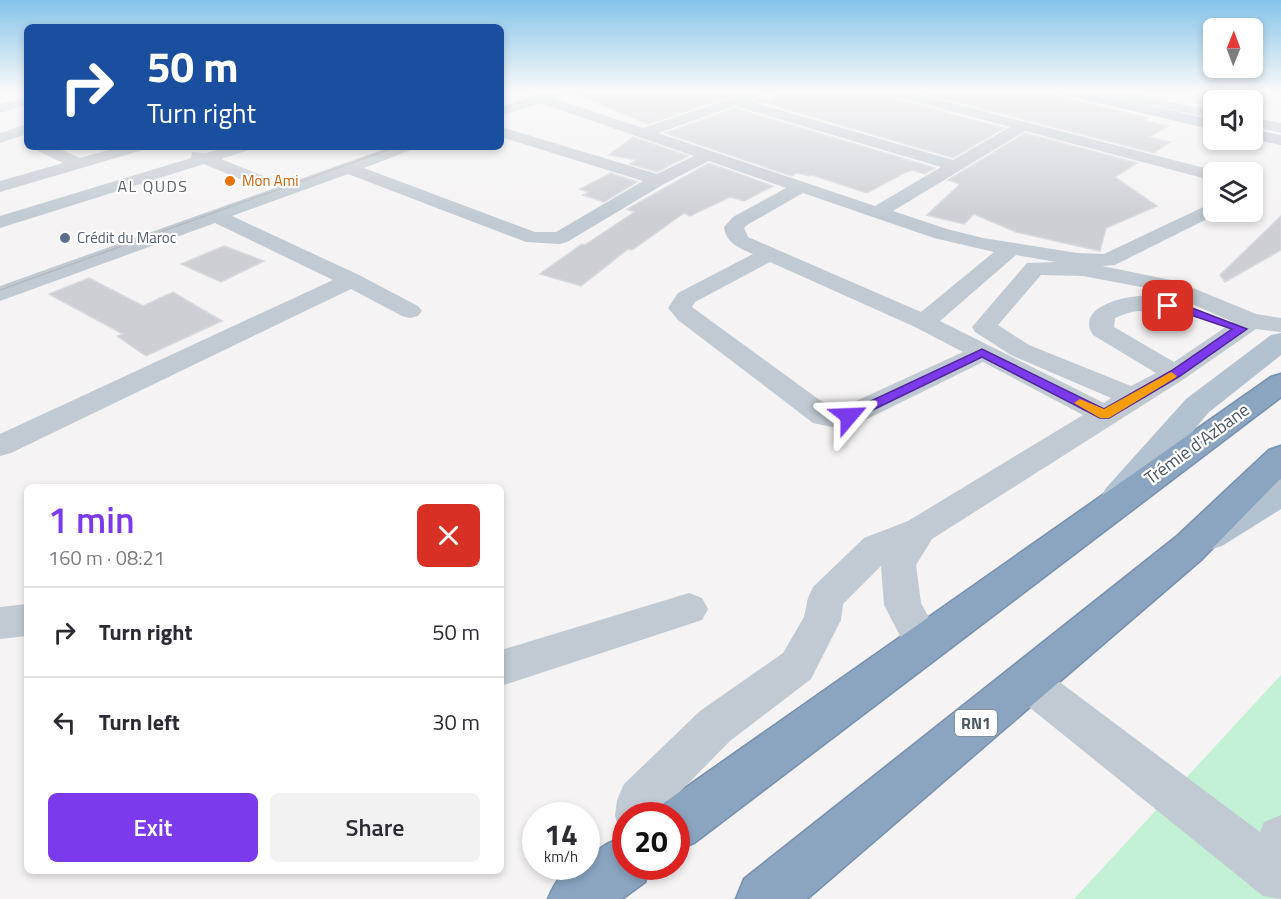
<!DOCTYPE html>
<html lang="en">
<head>
<meta charset="utf-8">
<style>
  body { margin:0; font-family:"Titillium Web",sans-serif; background:#f2f2f3; color:#2b2b33; height:100vh; display:flex; flex-direction:column; font-size:22px; white-space:nowrap }
  * { box-sizing:border-box; margin:0 }
  p { font-size:20px; color:#7c7c81 }
  .icon { flex:none; width:33px; height:33px; fill:none; stroke:currentColor; stroke-width:2; stroke-linecap:round; stroke-linejoin:round }
  .map { position:relative; flex:1; overflow:hidden }
  .details { position:absolute; left:24px; top:484px; width:480px; height:390px; display:flex; flex-direction:column; background:#fff; border-radius:9px; box-shadow:0 3px 9px #0003 }
  .details>* { flex:none }
  .top-card { position:absolute; left:24px; top:24px; width:480px; height:126px; border-radius:9px; box-shadow:0 3px 9px #0003; background:#1a4fa0; color:#fff; overflow:hidden }
  .needle { width:39px; rotate:1deg }
  .buttons { position:absolute; left:1203px; top:18px; display:grid; gap:12px }
  .buttons a { display:grid; place-items:center; width:60px; height:60px; border-radius:9px; background:#fff; box-shadow:0 3px 9px #0003; font-size:30px }
  .speed { position:absolute; left:522px; top:802px; display:flex; gap:12px; font-size:30px; font-weight:700; text-align:center }
  .speed>* { display:grid; place-content:center; width:78px; height:78px; border-radius:50%; background:#fff; box-shadow:0 3px 9px #0003; line-height:1 }
  .speed small { font-size:15px; font-weight:400 }
  .speed .limit { border:9px solid #d22; background:#fff; color:#111 }
  .pin { position:absolute; display:grid; place-items:center; width:51px; height:51px; color:#fff; margin:-26px; border-radius:12px; box-shadow:0 3px 9px #0006 }
  .me { position:absolute; width:66px; margin:-33px; rotate:64deg; stroke-linejoin:round; filter:drop-shadow(0 0 4px #0008) }
  .turn { display:flex; align-items:center; gap:21px; height:126px; padding:0 24px; font-size:27px }
  .turn .icon { width:78px; height:78px; stroke-width:2.5 }
  .turn b { display:block; font-size:42px; line-height:51px }
  .round { display:grid; place-items:center; flex:none; width:63px; height:63px; border-radius:9px; background:#f2f2f3 }
  .headline { display:flex; align-items:center; justify-content:space-between; height:102px; padding:0 24px }
  h1 { font-size:36px; font-weight:600; line-height:45px; color:#7c3aed }
  .cta { display:flex; gap:12px; margin-top:auto; padding:12px 24px }
  .cta a { flex:1; height:69px; border-radius:9px; background:#7c3aed; color:#fff; font-size:24px; font-weight:600; line-height:69px; text-align:center }
  .cta a+a { background:#f2f2f3; color:#2b2b33 }
  ul { padding:0; list-style:none }
  li { display:flex; align-items:center; gap:18px; height:90px; padding:0 24px; border-top:2px solid #e1e1e2 }
  li div { flex:1 }
  li b { display:block; font-size:22px }
  li em { font-style:normal }
  .map>svg:first-child { display:block }
  .green { fill:#c3f1d5 }
  .building { fill:#cdcfd5; stroke:#d7d9de; stroke-width:1.5 }
  .lines { fill:none; stroke-linecap:round; stroke-linejoin:round }
  .highway-casing { stroke:#7690ad; stroke-width:3 }
  .minor { fill:#c1cad2; fill-rule:evenodd }
  .major { fill:#b3c2d1; fill-rule:evenodd }
  .highway { fill:#8ba5c1; fill-rule:evenodd }
  .tram { stroke:#b5b8bd; stroke-width:1.5 }
  .route { fill:#7c3aed; stroke:#51269a; stroke-width:1.5 }
  .slow { fill:#f59e0b }
  .food-dot { fill:#e8710a; stroke:#fff; stroke-width:2 }
  .service-dot { fill:#5c6f8a; stroke:#fff; stroke-width:2 }
  .labels { text-anchor:middle; stroke-width:4.5; stroke-linejoin:round; paint-order:stroke }
  .far-food-label { font-size:15px; fill:#c56008; stroke:#fff; text-anchor:start }
  .far-service-label { font-size:15px; fill:#4e5e75; stroke:#fff; text-anchor:start }
  .far-neighbourhood-label { font-size:16px; letter-spacing:1.5px; fill:#5f6368; stroke:#fff }
  .shield { fill:#fff; stroke:#808990; stroke-width:1.5 }
  .shield-label { font-size:16px; font-weight:bold; fill:#4a5661 }
  .street-label { font-size:18px; fill:#4a5661; stroke:#fff }
</style>
</head>
<body>
<div class="map">
<svg width="1281" height="899" viewBox="0 0 1281 899">
  <rect width="100%" height="100%" fill="#f5f3f3"/>
  <!-- green -->
  <polygon class="green" points="1281,675 1281,899 1074,899"/>
  <!-- building -->
  <g class="building">
    <polygon points="568,91 734,91 741,93 648,124"/>
    <polygon points="796,91 882,91 885,96 1004,128 953,158 755,100 759,98 768,101 782,94 788,95"/>
    <polygon points="914,91 1036,91 1148,118 1144,120 1168,126 1149,137 1170,142 1154,153"/>
    <polygon points="735,108 935,168 925,174 912,170 904,173 867,193 812,175 809,176 797,173 791,176 665,133"/>
    <polygon points="1025,133 1137,163 1115,177 1157,206 1106,228 1100,251 1016,232 974,214 964,224 927,215 960,184 948,180"/>
    <polygon points="633,137 688,156 657,172 630,164 637,160 609,155"/>
    <polygon points="709,163 773,186 744,201 730,197 690,216 684,213 632,250 628,249 581,286 540,274 582,244 585,245 635,212 627,209"/>
    <polygon points="611,173 637,182 604,202 583,195 589,192 580,189"/>
    <polygon points="1281,216 1281,250 1225,282 1220,275"/>
    <polygon points="224,246 264,261 221,282 181,264"/>
    <polygon points="89,278 143,306 173,292 222,321 146,356 117,336 123,334 49,294"/>
  </g>
  <g class="lines">
    <!-- highway casing -->
    <g class="highway-casing">
      <g id="highway">
        <polygon points="1281,374 1281,397 694,843 676,851 676,816 654,816 658,807 1271,377"/>
        <polygon points="1281,446 1281,478 1202,559 807,899 736,899 744,879 1176,537 1269,450"/>
        <path d="M626,836V867H651L645,882L622,899H548C556,880 564,867 586,867V858L607,844Z"/>
      </g>
    </g>
    <!-- minor -->
    <g class="minor">
      <path d="M547,91H563L562,95L553,98L643,128L753,91L760,95L749,101L953,160L1010,127L886,94L884,91H906L1220,172H1214V181L1025,131L893,211L947,229L983,238L1077,253L1104,254L1214,202V212H1221L1115,265L1102,266L1176,281L1256,314L1281,318V332L1256,329L1184,379L932,539L916,565L921,603L943,643L938,655L924,660L910,655L884,605L881,566L843,604L841,620L811,679L730,741L662,810L661,816H626V834L621,833L615,816L617,800L624,784L700,711L783,653L804,617L808,598L813,587L864,538L908,521L1083,415L983,362L859,423L832,427L813,423L678,320L668,308L678,293L753,254C739,248 726,243 724,227L733,217L786,188L709,161L664,184L567,242L560,244L526,242L348,174L232,216L359,275L418,306L422,311L418,316L410,318L402,316L351,289L11,453L0,456V434L333,280L215,223L0,301V286L390,147H413L411,150L364,168L535,232H556L643,181L501,137V127L657,174L694,156L540,103L501,116V107ZM735,106L941,167L875,206L658,133ZM803,193L934,238L994,252L921,312L748,237L744,228L747,225ZM1016,255L1056,262L1027,263L972,327L975,332L1011,355L1111,398L1104,403L940,321ZM770,262L915,327L963,352L843,407L832,409L692,307L695,302ZM1041,275L1083,276L1162,291L1233,322L1174,362L1114,327L1115,318C1149,301 1162,321 1189,314L1193,309L1189,304C1174,300 1158,296 1142,296C1123,296 1075,308 1093,335L1156,373L1131,386L1029,345L998,325Z"/>
      <polygon points="1096,91 1121,91 1214,111 1214,119 1103,95"/>
      <polygon points="27,97 27,105 0,113 0,104"/>
      <polygon points="1252,117 1281,123 1281,133 1252,126"/>
      <polygon points="27,124 27,134 0,143 0,133"/>
      <polygon points="34,147 55,147 80,158 119,147 145,147 143,150 0,192 0,181 63,163 36,150"/>
      <polygon points="226,147 251,147 249,150 221,159 266,177 269,181 266,185 254,185 204,164 0,228 0,216 191,158 192,152 206,153"/>
      <polygon points="689,593 702,598 708,609 702,620 501,686 501,650"/>
      <polygon points="27,604 27,636 0,639 0,607"/>
      <polygon points="1027,662 1041,668 1260,832 1264,822 1281,815 1281,899 1263,896 1013,694 1007,681 1013,668"/>
    </g>
    <!-- major -->
    <g class="major">
      <polygon points="1058,91 1084,91 1214,120 1214,130 1060,94"/>
      <polygon points="1252,129 1281,135 1281,145 1252,139"/>
      <polygon points="1281,333 1281,355 1208,413 1132,506 1119,510 1106,506 1101,497 1106,488 1186,399 1271,335"/>
      <polygon points="1281,479 1281,509 1222,546 1209,550 1196,546 1190,536 1196,526 1269,483"/>
    </g>
    <!-- highway -->
    <use href="#highway" class="highway"/>
    <!-- tram -->
    <g class="tram">
      <polyline points="501,109 552,91"/>
      <polyline points="0,290 396,147"/>
    </g>
  </g>
  <!-- sky -->
  <linearGradient id="sky" x2="0" y2="1"><stop stop-color="#85c3ea"/><stop offset="0.42" stop-color="#fafafa"/><stop offset="1" stop-color="#fafafa" stop-opacity="0"/></linearGradient>
  <rect width="1281" height="217" fill="url(#sky)"/>
  <!-- route -->
  <polygon class="route" points="1168,303 1192,308 1247,329 1180,376 1109,418 1100,418 982,357 854,419 849,421 843,416 845,413 982,349 1104,409 1171,371 1232,329 1185,313 1164,308 1162,306"/>
  <!-- slow -->
  <polygon class="slow" points="1171,372 1177,376 1175,378 1109,418 1100,418 1074,403 1080,399 1104,409"/>
  <!-- markers -->
  <circle class="food-dot" cx="230" cy="181" r="6"/>
  <circle class="service-dot" cx="65" cy="238" r="6"/>
  <g class="labels">
    <!-- far-food labels -->
    <g class="far-food-label">
      <text x="242" y="186">Mon Ami</text>
    </g>
    <!-- far-service labels -->
    <g class="far-service-label">
      <text x="77" y="243">Crédit du Maroc</text>
    </g>
    <!-- far-neighbourhood labels -->
    <g class="far-neighbourhood-label">
      <text x="153" y="192">AL QUDS</text>
    </g>
    <!-- shield labels -->
    <rect class="shield" x="955" y="710" width="42" height="26" rx="4.5"/>
    <g class="shield-label">
      <text x="976" y="729">RN1</text>
    </g>
    <!-- street labels -->
    <g class="street-label">
      <text transform="translate(1197 444) rotate(-36)" y="6">Trémie d'Azbane</text>
    </g>
  </g>
</svg>
<div class="buttons">
<a><svg class="needle" viewBox="-14 -14 28 28"><path d="M0-13l5 13h-10z" fill="#e53935"/><path d="M0 13l5-13h-10z" fill="#7c7c81"/></svg></a>
<a><svg class="icon" aria-label="sound" viewBox="0 0 24 24"><path d="M4 9h4l5-4v14l-5-4H4zM17 9q2 3 0 6"/></svg></a>
<a><svg class="icon" aria-label="layers" viewBox="0 0 24 24"><path d="M12 4l9 5-9 5-9-5zM3 14l9 5 9-5"/></svg></a>
</div>
<div class="speed"><div>14<small>km/h</small></div><div class="limit">20</div></div>
<div class="pin" style="left:1168px;top:306px;background:#d93025"><svg class="icon" aria-label="arrive" viewBox="0 0 24 24"><path d="M6 21V4h12l-3 4 3 4H6"/></svg></div>
<svg class="me" style="left:849px;top:416px" viewBox="-20 -20 40 40"><path d="M0-17L14 15 0 8-14 15z" fill="#7c3aed" stroke="#fff" stroke-width="4"/></svg>
<div class="top-card">
<div class="turn"><svg class="icon" aria-label="right" viewBox="0 0 24 24"><path d="M7 20v-9h11M14 6l5 5-5 5"/></svg><div><b>50 m</b>Turn right</div></div>
</div>
<section class="details">
<div class="headline"><div><h1>1 min</h1><p>160 m · 08:21</p></div><a class="round" style="background:#d93025;color:#fff"><svg class="icon" aria-label="close" viewBox="0 0 24 24"><path d="M6 6l12 12M18 6L6 18"/></svg></a></div>
<ul>
<li><svg class="icon" aria-label="right" viewBox="0 0 24 24"><path d="M7 20v-9h11M14 6l5 5-5 5"/></svg><div><b>Turn right</b></div><em>50 m</em></li>
<li><svg class="icon" aria-label="left" viewBox="0 0 24 24"><path d="M17 20v-9H6M10 6l-5 5 5 5"/></svg><div><b>Turn left</b></div><em>30 m</em></li>
</ul>
<div class="cta"><a>Exit</a><a>Share</a></div>
</section>
</div>
</body>
</html>
